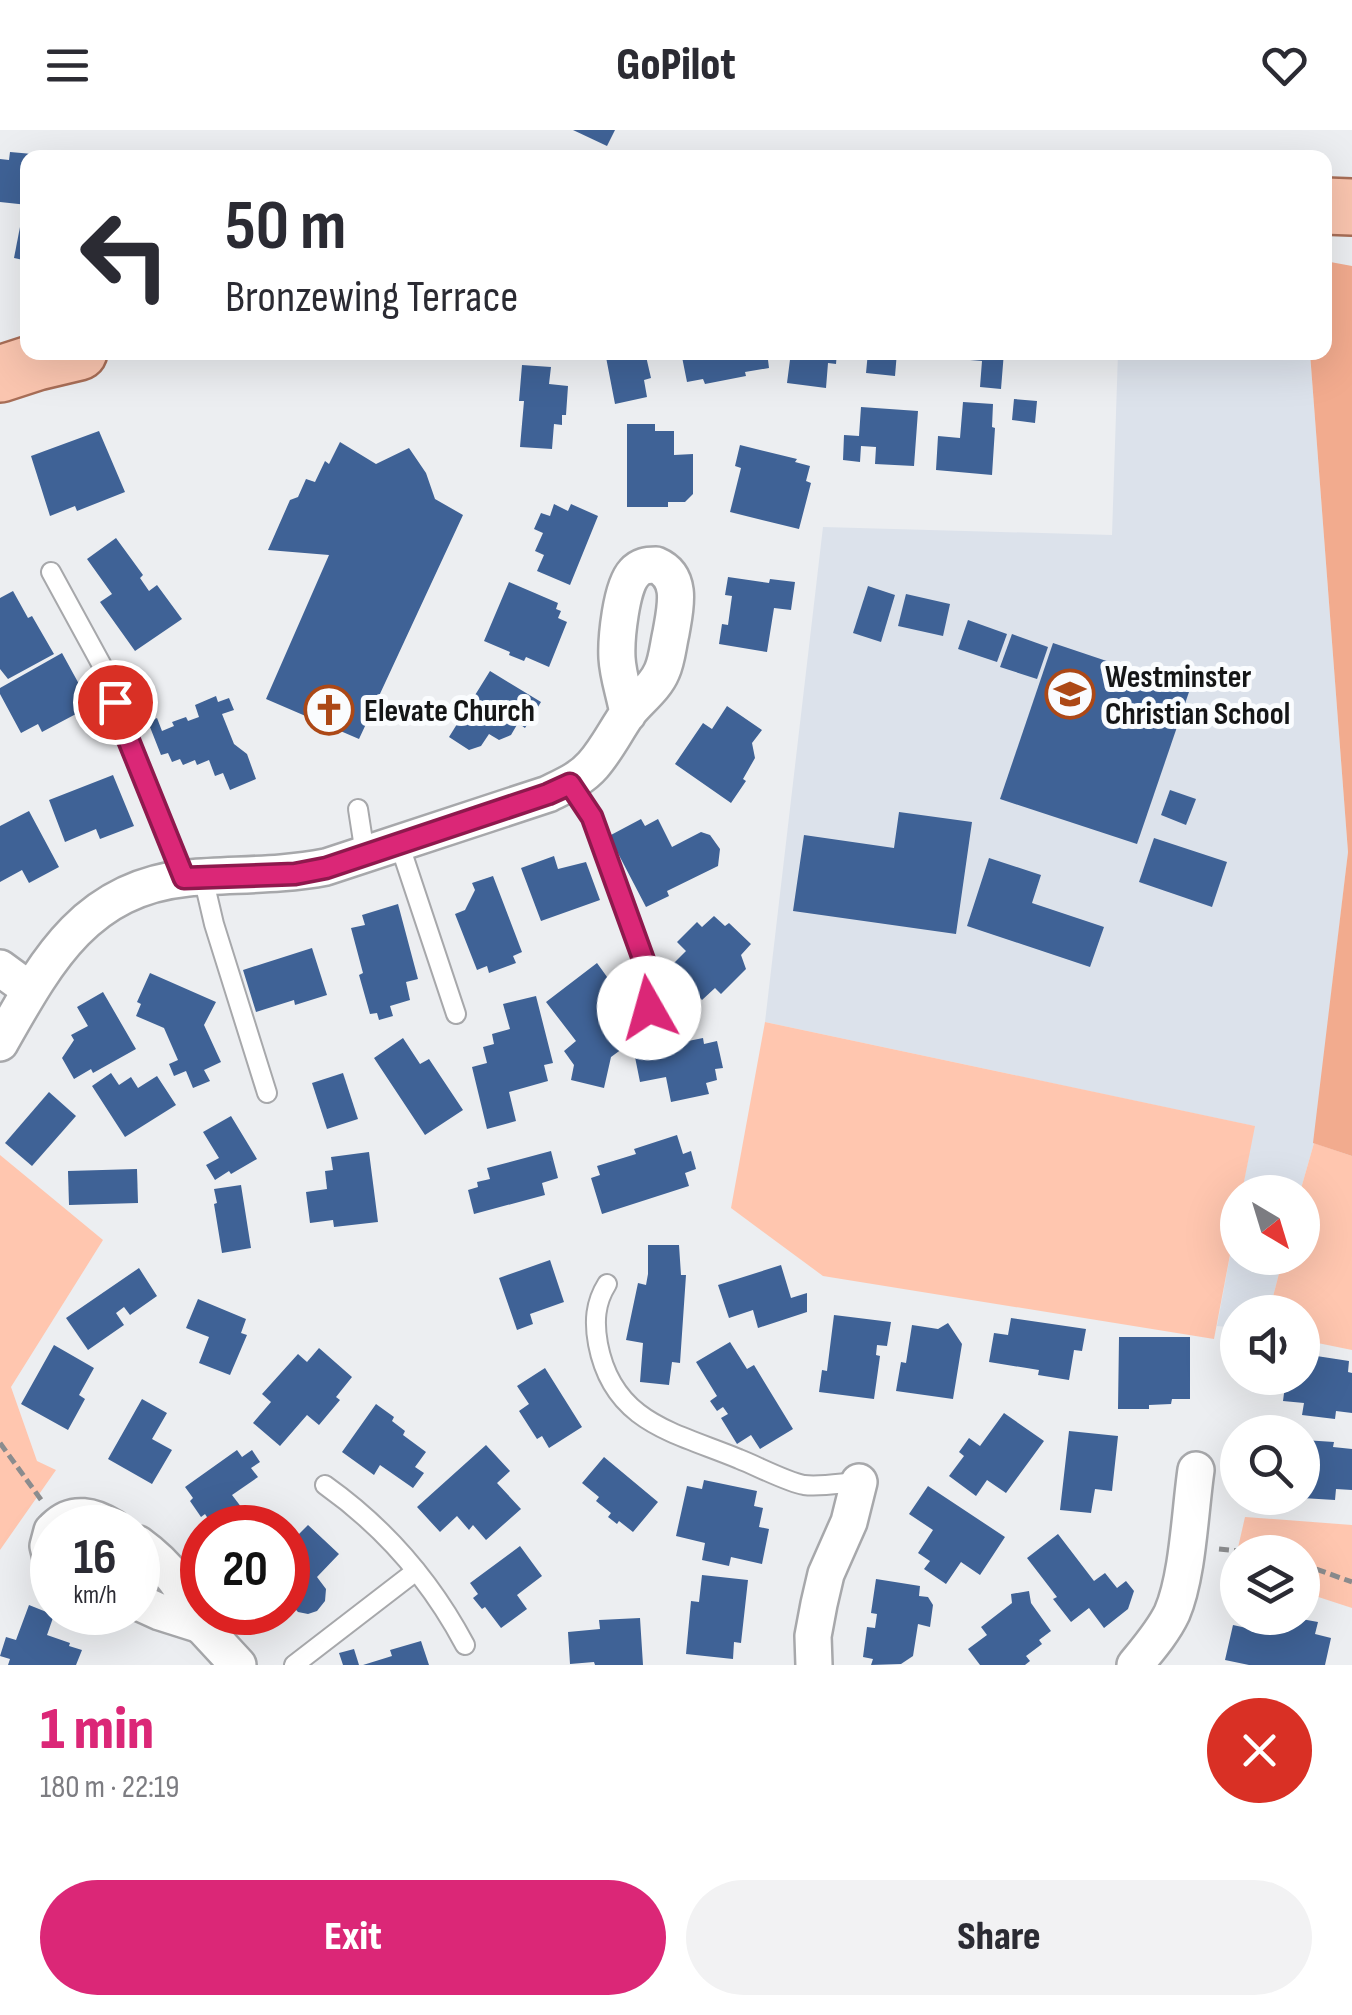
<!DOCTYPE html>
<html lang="en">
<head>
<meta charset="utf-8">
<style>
  body { margin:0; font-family:"Sofia Sans Condensed",sans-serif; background:#f2f2f3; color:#2b2b33; height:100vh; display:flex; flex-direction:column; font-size:38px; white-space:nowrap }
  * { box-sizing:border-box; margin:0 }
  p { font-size:32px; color:#7c7c81 }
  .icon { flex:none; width:55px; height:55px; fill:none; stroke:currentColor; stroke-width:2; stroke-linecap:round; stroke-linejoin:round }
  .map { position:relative; height:1535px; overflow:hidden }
  .drawer { display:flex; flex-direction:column; background:#fff; flex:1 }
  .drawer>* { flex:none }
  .banner { position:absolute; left:20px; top:20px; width:1312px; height:210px; border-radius:20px; box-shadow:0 10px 40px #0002; background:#fff; color:#2b2b33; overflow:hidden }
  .needle { width:65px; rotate:142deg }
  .controls { position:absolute; left:1220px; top:1045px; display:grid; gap:20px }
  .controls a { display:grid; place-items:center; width:100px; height:100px; border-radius:50%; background:#fff; box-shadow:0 10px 40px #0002; font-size:50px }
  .speed { position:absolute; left:30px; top:1375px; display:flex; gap:20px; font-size:50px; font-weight:700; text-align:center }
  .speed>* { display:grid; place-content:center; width:130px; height:130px; border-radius:50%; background:#fff; box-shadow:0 10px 40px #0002; line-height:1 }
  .speed small { font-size:25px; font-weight:400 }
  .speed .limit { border:15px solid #d22; background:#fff; color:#111 }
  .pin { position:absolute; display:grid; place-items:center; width:85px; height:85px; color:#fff; margin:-42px; border:5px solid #fff; border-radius:50%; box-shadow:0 2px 10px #0007 }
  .me { position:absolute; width:110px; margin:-55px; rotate:353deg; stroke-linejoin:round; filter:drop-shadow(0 0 8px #0008) }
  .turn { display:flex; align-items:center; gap:35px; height:210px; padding:0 40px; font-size:45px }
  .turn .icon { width:130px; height:130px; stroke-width:2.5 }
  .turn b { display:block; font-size:70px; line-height:85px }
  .round { display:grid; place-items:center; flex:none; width:105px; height:105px; border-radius:52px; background:#f2f2f3 }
  .head { display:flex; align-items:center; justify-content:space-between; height:170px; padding:0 40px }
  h1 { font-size:60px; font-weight:800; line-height:75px; color:#db2777 }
  .primary-button { display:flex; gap:20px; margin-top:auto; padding:20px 40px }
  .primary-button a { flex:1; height:115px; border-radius:60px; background:#db2777; color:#fff; font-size:40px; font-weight:800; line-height:115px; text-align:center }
  .primary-button a+a { background:#f2f2f3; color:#2b2b33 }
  header { display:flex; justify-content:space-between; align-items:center; height:130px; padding:0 40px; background:#fff; font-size:45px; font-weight:800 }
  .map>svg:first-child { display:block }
  .built { fill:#dce2eb }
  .green { fill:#ffc6af }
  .forest { fill:#f2ab8e }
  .building { fill:#3f6296 }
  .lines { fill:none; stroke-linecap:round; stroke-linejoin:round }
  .service-casing { stroke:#a7a8ab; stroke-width:22 }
  .minor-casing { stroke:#a7a8ab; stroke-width:40 }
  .primary-casing { stroke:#a86e57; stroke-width:60 }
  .path { stroke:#8b8c8e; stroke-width:5; stroke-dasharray:10 5; stroke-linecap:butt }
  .service { stroke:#fff; stroke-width:18 }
  .minor { stroke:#fff; stroke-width:35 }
  .primary { stroke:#fac5af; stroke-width:55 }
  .route-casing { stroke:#8e194d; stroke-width:25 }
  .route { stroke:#db2777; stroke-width:18 }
  .labels { text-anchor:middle; stroke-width:10; stroke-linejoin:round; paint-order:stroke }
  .poi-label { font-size:32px; font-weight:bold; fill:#151617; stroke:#fafcfe; text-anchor:start }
</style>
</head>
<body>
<header><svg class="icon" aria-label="menu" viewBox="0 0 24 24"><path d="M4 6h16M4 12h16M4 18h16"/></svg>GoPilot<svg class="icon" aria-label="heart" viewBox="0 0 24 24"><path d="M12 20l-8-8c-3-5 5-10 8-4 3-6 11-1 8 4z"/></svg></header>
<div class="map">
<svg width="1352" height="1535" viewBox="0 0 1352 1535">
  <rect width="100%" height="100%" fill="#eceef1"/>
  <!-- built -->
  <g class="built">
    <polygon points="1118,223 1310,223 1348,722 1314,1013 1300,1062 1242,1062 1254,996 765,892 823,397 1112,405"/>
    <polygon points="1237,1088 1238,1128 1283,1128 1269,1182 1238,1182 1237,1198 1217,1196"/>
  </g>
  <!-- green -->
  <g class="green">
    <polygon points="765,892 1255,996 1242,1062 1238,1062 1237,1088 1214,1209 823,1146 731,1078"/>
    <polygon points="1314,1013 1352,1026 1352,1220 1303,1210 1302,1182 1269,1182 1283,1128 1302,1128 1302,1062 1300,1062"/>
    <polygon points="0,1025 103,1110 11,1257 37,1331 56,1340 0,1420"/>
    <polygon points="1245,1387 1352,1395 1352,1478 1303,1462 1302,1422 1238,1422 1237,1456 1229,1457"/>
  </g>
  <!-- forest -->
  <polygon class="forest" points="1325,131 1352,136 1352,1026 1313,1013 1348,722 1310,223 1325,222"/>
  <!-- building -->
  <g class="building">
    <polygon points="573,0 615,0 607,16"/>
    <polygon points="10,22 44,25 44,28 28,28 28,75 0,72 0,29 9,30"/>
    <polygon points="20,97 28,99 28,131 14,128"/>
    <polygon points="605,222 645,222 651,248 644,250 647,267 615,274"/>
    <polygon points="681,222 767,222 769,238 745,242 746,246 705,254 703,249 687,252"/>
    <polygon points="791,222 837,222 836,234 828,233 826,258 787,253"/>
    <polygon points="868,222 897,222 895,246 866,243"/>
    <polygon points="958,222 1004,222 1001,259 980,257 982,231 958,229"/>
    <polygon points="1048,222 1085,222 1083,230 1048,225"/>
    <polygon points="522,235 551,237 549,254 568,256 566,285 562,285 562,295 554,294 552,319 520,317 524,271 519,271"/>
    <polygon points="1014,269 1037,271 1035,293 1012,290"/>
    <polygon points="963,272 993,274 992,297 995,298 992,345 936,340 938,306 960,308"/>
    <polygon points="861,277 918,281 914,336 875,334 876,317 861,316 860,332 843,330 844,305 859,306"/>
    <polygon points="627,294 655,294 655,301 674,301 674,325 693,324 693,364 685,372 668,372 668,377 627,377"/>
    <polygon points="99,301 125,362 77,381 75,376 50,386 31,326"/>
    <polygon points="340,312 376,334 409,318 426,343 435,369 463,385 359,609 266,569 329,425 268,420 290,370 298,367 306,349 315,352 325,331 329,334"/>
    <polygon points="740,315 797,329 795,332 810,336 806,351 811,353 799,399 730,382 741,338 735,336"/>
    <polygon points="554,374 568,381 571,374 598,386 570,455 537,441 544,425 535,421 543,403 534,399 541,383 550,386"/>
    <polygon points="116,408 143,445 140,448 149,461 157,455 182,489 135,521 100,472 112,464 87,429"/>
    <polygon points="728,447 769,453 770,449 795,452 791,480 774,478 767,522 719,514 722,494 728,495 732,466 725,465"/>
    <polygon points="509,452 558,473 556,479 561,481 558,488 567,492 549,537 526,527 524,531 509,525 510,522 484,511"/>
    <polygon points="868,456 895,465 881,512 853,503"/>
    <polygon points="13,461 28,488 32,486 54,524 8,549 0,539 0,468"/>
    <polygon points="906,464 950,474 943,506 898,496"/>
    <polygon points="968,490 1007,504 997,532 958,519"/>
    <polygon points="1012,504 1048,517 1037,549 1000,537"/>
    <polygon points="1053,513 1190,559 1137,714 1000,669"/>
    <polygon points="62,523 91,576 42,602 38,594 21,603 0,564 0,558"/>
    <polygon points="490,541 541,572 525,598 518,593 511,605 499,610 489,604 481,616 469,620 449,607"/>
    <polygon points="216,566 218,572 229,568 234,580 222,584 234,614 247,624 256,649 230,660 223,643 215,646 209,630 197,635 195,630 183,635 180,629 172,632 168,623 161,625 148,592 157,588 162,601 174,596 172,592 186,587 188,591 199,587 195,575"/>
    <polygon points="727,576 762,600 752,613 755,628 743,649 746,651 731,673 675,634 703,593 712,599"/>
    <polygon points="113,645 134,696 100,709 96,699 65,712 49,670"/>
    <polygon points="1170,660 1196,669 1186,695 1161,685"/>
    <polygon points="29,681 59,737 29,753 22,740 0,752 0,696"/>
    <polygon points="899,682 972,692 956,804 793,781 804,705 894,718"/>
    <polygon points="641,689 645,696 658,689 672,717 701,702 710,705 720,719 718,736 667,761 669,766 646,777 609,706"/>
    <polygon points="1154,708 1227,732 1212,777 1139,752"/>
    <polygon points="554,726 558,739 586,732 600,770 541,791 521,738"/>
    <polygon points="989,728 1041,745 1032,773 1104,797 1090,837 967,796"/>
    <polygon points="493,746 522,822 513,826 516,833 489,843 487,836 477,840 455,784 465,780 475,760 472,753"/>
    <polygon points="398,774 418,849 406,852 410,870 390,876 393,886 379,890 377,883 370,884 359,845 363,843 351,798 365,795 362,785"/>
    <polygon points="714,786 725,796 729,793 751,814 741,825 746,839 721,864 715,858 702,870 694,862 687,870 662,845 686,821 677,812 697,792 702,797"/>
    <polygon points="312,818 327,865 295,875 294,870 256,882 243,840"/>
    <polygon points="597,833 610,851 603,856 609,862 604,866 614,878 603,886 626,916 611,927 604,958 571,950 574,935 564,921 576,911 546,872"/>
    <polygon points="150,843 216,872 204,895 221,932 204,940 210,951 193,958 186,941 174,946 169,934 178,930 164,898 136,886 141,874 137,872"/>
    <polygon points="103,862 136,919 93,943 91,939 74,949 62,928 74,910 71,905 88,896 77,877"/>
    <polygon points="536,866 553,933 544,935 548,951 509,962 516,991 487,999 472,937 487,933 483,917 494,914 492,904 510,899 503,874"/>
    <polygon points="403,908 420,934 429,929 463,980 425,1005 374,928"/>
    <polygon points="703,908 704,914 717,911 723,938 715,939 717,950 706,953 709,964 671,972 666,947 640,952 634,922"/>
    <polygon points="111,943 119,955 131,947 138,958 157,946 176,975 125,1007 92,956"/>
    <polygon points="343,943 358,989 327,999 312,953"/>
    <polygon points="49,962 76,986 32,1036 5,1013"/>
    <polygon points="231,986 257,1029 231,1044 229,1041 215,1050 206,1035 219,1028 203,1002"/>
    <polygon points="677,1005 683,1024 691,1021 696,1039 685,1043 689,1056 602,1084 591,1048 600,1045 597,1036 636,1024 634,1019"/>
    <polygon points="551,1021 558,1048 542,1053 545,1065 474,1084 468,1060 478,1057 477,1052 490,1049 487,1038"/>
    <polygon points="369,1022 378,1092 334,1097 333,1090 310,1093 306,1062 327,1059 325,1041 333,1040 331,1027"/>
    <polygon points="137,1039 138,1073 69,1075 68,1041"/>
    <polygon points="241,1055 251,1118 222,1123 214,1074 217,1073 214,1059"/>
    <polygon points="648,1115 679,1115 681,1145 686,1145 680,1233 672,1232 669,1255 640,1252 643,1213 626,1210 638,1153 646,1155 648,1144"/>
    <polygon points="550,1130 564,1172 530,1184 533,1194 517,1200 499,1148"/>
    <polygon points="781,1135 791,1168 807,1163 807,1182 758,1198 753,1180 729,1188 718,1155"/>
    <polygon points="139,1138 157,1166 130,1185 124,1177 116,1183 124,1195 88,1220 66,1188"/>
    <polygon points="198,1169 246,1189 241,1203 247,1205 230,1245 199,1233 209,1207 186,1198"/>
    <polygon points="834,1185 891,1192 887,1216 877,1215 876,1225 880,1226 874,1269 819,1262 822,1240 827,1241"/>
    <polygon points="1011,1188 1086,1199 1082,1221 1074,1220 1069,1250 1038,1245 1039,1240 989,1232 994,1203 1008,1205"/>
    <polygon points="948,1193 962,1214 953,1269 896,1261 901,1232 906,1233 912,1195 938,1199"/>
    <polygon points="1119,1207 1190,1207 1190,1269 1172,1269 1171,1274 1149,1275 1149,1279 1118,1279"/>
    <polygon points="730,1212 747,1239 754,1235 793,1299 760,1319 751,1305 737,1314 721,1288 728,1284 723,1277 717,1281 710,1271 717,1266 696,1232"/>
    <polygon points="54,1215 94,1238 79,1265 85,1269 68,1300 21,1274"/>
    <polygon points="319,1218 352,1247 336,1267 340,1270 319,1295 307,1285 280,1316 253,1293 271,1272 262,1264 298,1224 307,1232"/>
    <polygon points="1310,1225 1349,1231 1348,1242 1352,1243 1352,1283 1336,1281 1335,1289 1302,1285 1304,1273 1283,1271 1286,1248 1307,1246"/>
    <polygon points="545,1238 582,1297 549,1318 542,1306 537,1309 519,1281 529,1274 517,1256"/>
    <polygon points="142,1269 167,1283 152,1309 172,1320 152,1354 108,1329"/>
    <polygon points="376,1274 394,1287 392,1291 405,1301 403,1305 426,1322 415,1337 424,1343 413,1358 380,1335 374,1345 342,1322"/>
    <polygon points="1004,1283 1044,1311 1006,1363 987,1350 976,1366 949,1346 964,1326 959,1322 969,1308 980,1316"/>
    <polygon points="1069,1301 1118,1306 1112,1361 1095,1359 1091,1383 1060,1380"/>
    <polygon points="1304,1310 1334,1312 1333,1317 1352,1319 1352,1360 1336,1359 1335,1370 1302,1368"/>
    <polygon points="486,1315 510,1341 497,1353 521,1379 486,1410 473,1395 469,1400 457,1386 440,1402 417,1377"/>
    <polygon points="237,1320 242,1327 252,1320 260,1332 251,1338 258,1347 232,1365 245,1382 223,1398 214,1398 205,1384 201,1387 190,1371 193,1368 185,1357"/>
    <polygon points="604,1327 658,1372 633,1402 619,1391 617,1394 608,1387 611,1383 596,1371 599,1367 582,1353"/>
    <polygon points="704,1350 757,1361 754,1376 763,1378 759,1397 769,1399 762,1434 731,1427 729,1436 702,1430 705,1413 676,1406 687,1356 702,1359"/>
    <polygon points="928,1356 1005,1407 980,1445 961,1432 946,1454 924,1439 930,1431 918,1423 933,1400 909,1384"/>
    <polygon points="308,1395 339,1424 317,1447 326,1459 325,1471 317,1481 308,1484 298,1482 288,1471 288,1415"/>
    <polygon points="1058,1404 1094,1451 1105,1443 1117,1458 1126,1451 1134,1461 1128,1479 1104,1498 1089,1478 1071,1492 1053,1469 1057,1467 1027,1428"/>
    <polygon points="520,1416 542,1446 517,1465 527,1479 501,1498 485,1477 482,1479 473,1468 478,1464 470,1453"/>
    <polygon points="702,1445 748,1450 741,1513 734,1512 733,1529 686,1524 691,1471 699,1472"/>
    <polygon points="876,1449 920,1456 919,1466 928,1467 933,1475 930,1497 918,1494 913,1526 901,1534 871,1535 873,1529 863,1527 867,1497 875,1498 877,1484 871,1483"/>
    <polygon points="1029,1461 1031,1473 1051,1501 1039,1510 1042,1514 1026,1526 1030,1531 1025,1535 980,1535 968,1519 987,1505 981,1497 1012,1473 1011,1464"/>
    <polygon points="29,1475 54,1485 47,1505 70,1513 69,1516 82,1520 76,1535 8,1535 10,1529 0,1526 6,1507 16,1510"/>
    <polygon points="640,1488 643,1535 595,1535 594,1532 570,1534 568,1502 600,1499 599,1490"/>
    <polygon points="1263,1488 1296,1488 1318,1492 1315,1504 1331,1508 1325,1535 1249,1535 1225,1530 1233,1495 1260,1501"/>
    <polygon points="421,1511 429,1535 363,1535 392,1526 390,1520"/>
    <polygon points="354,1519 359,1535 343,1535 339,1523"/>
  </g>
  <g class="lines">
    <!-- service casing -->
    <g class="service-casing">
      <g id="service">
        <polyline points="51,442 105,541 125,604 184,749"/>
        <polyline points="571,654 592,687 643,831 650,857 649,879"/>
        <polyline points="358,679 365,724"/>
        <polyline points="399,713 456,884"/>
        <polyline points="203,747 214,794 267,963"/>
        <path d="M607,1154C595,1173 594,1192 598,1214C613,1293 674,1302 739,1329C757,1336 787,1352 804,1355C821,1357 842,1353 859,1352"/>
        <path d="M325,1355C384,1397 431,1451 465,1515"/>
        <polyline points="294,1535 416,1441"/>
      </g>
    </g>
    <!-- minor casing -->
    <g class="minor-casing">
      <g id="minor">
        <polyline points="0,838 30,860"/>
        <path d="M0,913C46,832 85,758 188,748C234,744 280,746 326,737L548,664C564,656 581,649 593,635C607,619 616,600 628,583C639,569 655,558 662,541C667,530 668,516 671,503C675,479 684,447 656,435C647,435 640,436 634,443C621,457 616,509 617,528C618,547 625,565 628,584"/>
        <path d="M55,1398C73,1380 94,1386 113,1398"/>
        <polyline points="52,1401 48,1416 52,1432"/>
        <path d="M138,1414C171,1438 183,1458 201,1495L160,1482L138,1472"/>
        <polyline points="201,1495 238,1535"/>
        <polyline points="814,1535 813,1506 819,1474 826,1444 849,1392 859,1352"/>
        <path d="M1135,1535C1148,1519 1163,1502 1172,1483C1188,1446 1190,1381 1196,1340"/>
      </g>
    </g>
    <!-- primary casing -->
    <g class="primary-casing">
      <g id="primary">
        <polyline points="1325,76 1352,77"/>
        <polyline points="0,244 37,232 79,222"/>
      </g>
    </g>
    <!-- path -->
    <g class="path">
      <polyline points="0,1313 42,1371"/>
      <polyline points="1219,1419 1247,1422"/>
      <polyline points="1302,1434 1352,1452"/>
    </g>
    <!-- service -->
    <use href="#service" class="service"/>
    <!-- minor -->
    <use href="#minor" class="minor"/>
    <!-- primary -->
    <use href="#primary" class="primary"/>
  </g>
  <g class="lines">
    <!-- route casing -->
    <g class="route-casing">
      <polyline id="route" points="115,572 126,604 184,748 295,744 326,738 548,664 570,654 592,687 644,831 650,856 649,878"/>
    </g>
    <!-- route -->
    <use href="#route" class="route"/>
  </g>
  <!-- icons -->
  <defs>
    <g id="school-ring" transform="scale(2.5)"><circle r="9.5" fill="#fafcfe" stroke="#ac4816" stroke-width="1.5"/><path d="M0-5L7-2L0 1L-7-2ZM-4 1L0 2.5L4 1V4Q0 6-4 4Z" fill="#ac4816"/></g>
    <g id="church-ring" transform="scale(2.5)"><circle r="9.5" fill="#fafcfe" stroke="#ac4816" stroke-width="1.5"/><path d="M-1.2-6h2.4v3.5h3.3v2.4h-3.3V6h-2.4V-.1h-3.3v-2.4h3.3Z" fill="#ac4816"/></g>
  </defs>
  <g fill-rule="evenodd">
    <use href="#school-ring" x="1070" y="564"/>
    <use href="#church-ring" x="329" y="580"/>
  </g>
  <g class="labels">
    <!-- poi labels -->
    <g class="poi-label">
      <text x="1105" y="557">Westminster<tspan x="1105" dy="37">Christian School</tspan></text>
      <text x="364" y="591">Elevate Church</text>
    </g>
  </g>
</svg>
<div class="controls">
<a><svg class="needle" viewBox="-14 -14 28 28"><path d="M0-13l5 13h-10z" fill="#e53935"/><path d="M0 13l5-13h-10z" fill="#7c7c81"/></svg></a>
<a><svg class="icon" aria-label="sound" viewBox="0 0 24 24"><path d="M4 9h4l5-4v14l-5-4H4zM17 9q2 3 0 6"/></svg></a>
<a><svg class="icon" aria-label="search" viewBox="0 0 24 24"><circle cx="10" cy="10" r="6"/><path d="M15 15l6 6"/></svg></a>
<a><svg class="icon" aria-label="layers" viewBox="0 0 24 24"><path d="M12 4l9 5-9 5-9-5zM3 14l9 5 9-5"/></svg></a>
</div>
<div class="speed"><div>16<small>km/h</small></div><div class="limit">20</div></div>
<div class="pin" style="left:115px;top:572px;background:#d93025"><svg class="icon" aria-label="arrive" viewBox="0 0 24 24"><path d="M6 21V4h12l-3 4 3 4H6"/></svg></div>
<svg class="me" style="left:649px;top:878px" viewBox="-20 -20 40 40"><circle r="19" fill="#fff"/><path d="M0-13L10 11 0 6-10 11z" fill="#db2777"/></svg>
<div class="banner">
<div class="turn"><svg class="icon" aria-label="left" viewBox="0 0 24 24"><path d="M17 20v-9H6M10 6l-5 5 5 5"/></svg><div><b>50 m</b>Bronzewing Terrace</div></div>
</div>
</div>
<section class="drawer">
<div class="head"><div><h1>1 min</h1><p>180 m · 22:19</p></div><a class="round" style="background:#d93025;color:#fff"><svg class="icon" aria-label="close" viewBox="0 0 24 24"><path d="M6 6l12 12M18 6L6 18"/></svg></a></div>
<div class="primary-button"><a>Exit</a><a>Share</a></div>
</section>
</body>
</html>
